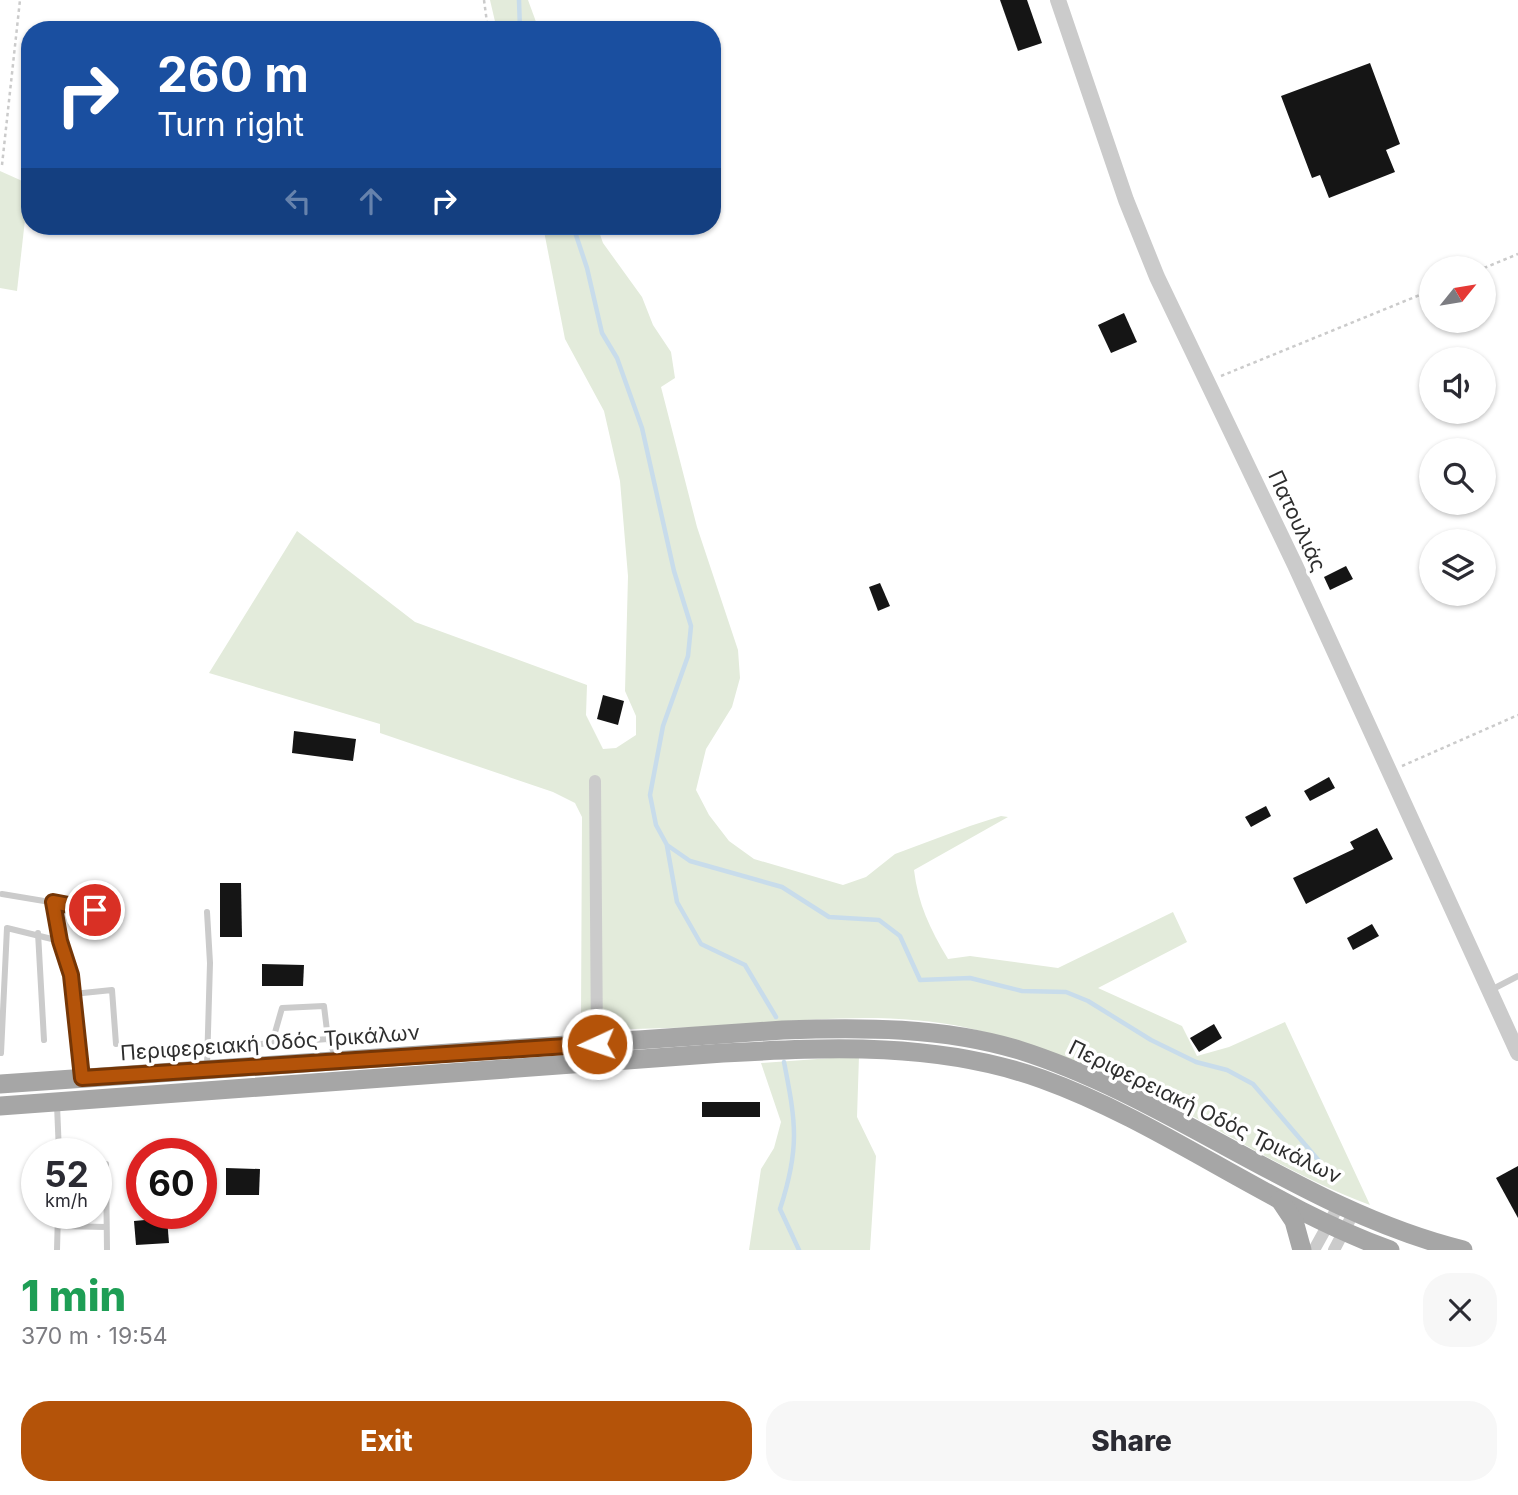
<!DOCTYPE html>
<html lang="en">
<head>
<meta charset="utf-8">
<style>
  body { margin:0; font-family:Inter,sans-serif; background:#f7f7f7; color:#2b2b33; height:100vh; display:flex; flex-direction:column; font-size:26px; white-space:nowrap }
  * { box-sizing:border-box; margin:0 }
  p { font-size:23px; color:#7c7c81 }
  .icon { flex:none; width:38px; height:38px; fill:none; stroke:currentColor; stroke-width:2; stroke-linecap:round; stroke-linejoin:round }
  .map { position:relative; height:1250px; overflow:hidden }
  .drawer { display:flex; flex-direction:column; background:#fff; flex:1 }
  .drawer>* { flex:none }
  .hud { position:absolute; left:21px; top:21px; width:700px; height:214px; border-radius:28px; box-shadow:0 2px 5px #0004; background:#1a4fa0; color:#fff; overflow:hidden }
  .needle { width:46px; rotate:60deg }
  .buttons { position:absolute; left:1419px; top:256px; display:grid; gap:14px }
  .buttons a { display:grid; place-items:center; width:77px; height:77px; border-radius:50%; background:#fff; box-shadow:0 2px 5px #0004; font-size:35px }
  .speed { position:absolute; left:21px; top:1138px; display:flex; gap:14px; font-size:35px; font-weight:700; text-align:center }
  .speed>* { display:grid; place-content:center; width:91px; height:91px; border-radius:50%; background:#fff; box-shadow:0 2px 5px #0004; line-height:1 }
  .speed small { font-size:18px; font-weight:400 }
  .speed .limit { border:10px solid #d22; background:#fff; color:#111 }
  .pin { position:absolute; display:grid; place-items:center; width:60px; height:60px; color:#fff; margin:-30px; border:4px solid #fff; border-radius:50%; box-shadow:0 2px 7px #0007 }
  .me { position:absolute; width:77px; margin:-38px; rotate:267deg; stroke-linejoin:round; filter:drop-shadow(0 0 5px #0008) }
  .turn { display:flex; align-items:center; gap:24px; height:147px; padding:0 21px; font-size:32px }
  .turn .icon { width:91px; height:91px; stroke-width:2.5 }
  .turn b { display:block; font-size:49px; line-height:60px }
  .lanes { display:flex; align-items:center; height:66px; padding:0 21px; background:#0003; justify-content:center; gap:35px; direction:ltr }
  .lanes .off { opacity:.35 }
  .round { display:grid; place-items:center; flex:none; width:74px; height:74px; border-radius:28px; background:#f7f7f7 }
  .headline { display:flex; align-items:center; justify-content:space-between; height:119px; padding:0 21px }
  h1 { font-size:42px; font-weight:800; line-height:52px; color:#1e9e55 }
  .primary-button { display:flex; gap:14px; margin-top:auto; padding:14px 21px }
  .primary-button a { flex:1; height:80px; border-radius:28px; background:#b45309; color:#fff; font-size:28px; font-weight:800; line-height:80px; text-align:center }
  .primary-button a+a { background:#f7f7f7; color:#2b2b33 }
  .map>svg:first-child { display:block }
  .green { fill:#e3ebdb }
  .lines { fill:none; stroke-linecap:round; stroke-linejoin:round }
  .stream { stroke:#c8dceb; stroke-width:4.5 }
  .building { fill:#151515 }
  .path { stroke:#cbcbcb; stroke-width:2.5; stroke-dasharray:3.5 3.5; stroke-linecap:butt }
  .service { stroke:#cbcbcb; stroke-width:6 }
  .minor { stroke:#cbcbcb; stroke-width:12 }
  .tertiary { stroke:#cbcbcb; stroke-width:16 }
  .primary { stroke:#a6a6a6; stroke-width:19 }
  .route-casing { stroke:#753606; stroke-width:18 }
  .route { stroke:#b45309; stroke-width:12 }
  .labels { text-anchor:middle; stroke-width:7; stroke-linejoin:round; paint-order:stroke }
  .street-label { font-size:21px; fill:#2e2e2e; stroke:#fff }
</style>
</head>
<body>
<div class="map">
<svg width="1518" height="1250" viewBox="0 0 1518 1250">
  <rect width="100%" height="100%" fill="#fff"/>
  <!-- green -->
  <g class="green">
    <polygon points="490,0 528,0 539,30 497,30"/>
    <polygon points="0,171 29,184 17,291 0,288"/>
    <path d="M543,226H597L603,243L642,297L653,325L671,352L675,378L661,387L697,527L738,650L740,678L732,707L706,749L696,790L709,815L729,841L754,859L843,885L866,877L895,854L970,826L1001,816L1008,817L914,870C918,904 930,929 948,959L970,956L1058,968L1173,912L1187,942L1098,988L1182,1026L1197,1056L1229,1047L1285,1022L1370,1205C1283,1173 1208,1119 1123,1082C1074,1059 1021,1040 968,1028C894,1012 820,1019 746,1024C700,1028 654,1028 608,1030L581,1017L582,817L575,803L553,792L380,733V724L209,673L297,531L415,622L587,685L586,715L603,749L616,748L636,735V716L625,691L628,576L620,481L604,411L565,339Z"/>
    <polygon points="859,1056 857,1117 876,1156 870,1250 749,1250 761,1169 774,1148 781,1122 761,1063"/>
  </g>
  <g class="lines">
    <!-- stream -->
    <g class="stream">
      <polyline points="519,0 520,30"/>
      <polyline points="573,226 587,268 602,333 617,358 642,428 674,571 691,626 688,656 663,726 650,795 656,825 667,845 690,861 782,887 829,917 879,920 900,936 920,980 970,978 1022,991 1066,992 1088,1001 1151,1040 1196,1062 1227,1070 1253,1084 1332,1176"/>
      <polyline points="667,846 677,902 701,944 745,965 776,1017"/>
      <path d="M784,1062C796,1123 800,1148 780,1209L799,1250"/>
    </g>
  </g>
  <!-- building -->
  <g class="building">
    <polygon points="1000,0 1027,0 1042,43 1018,51"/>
    <polygon points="1370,63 1400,144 1386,150 1395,172 1329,198 1320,175 1312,178 1281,96"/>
    <polygon points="1124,313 1137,342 1111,353 1098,325"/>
    <polygon points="1346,566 1353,579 1330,590 1324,577"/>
    <polygon points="880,583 890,606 878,611 869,587"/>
    <polygon points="603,695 624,701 618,725 597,719"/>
    <polygon points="294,731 356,739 353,761 292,753"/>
    <polygon points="1329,777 1335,788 1310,801 1304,791"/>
    <polygon points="1266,806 1271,816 1251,827 1245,817"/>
    <polygon points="1377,828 1393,859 1306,904 1293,878 1354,849 1350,842"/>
    <polygon points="220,883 241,883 242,937 220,937"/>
    <polygon points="1372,924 1379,936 1353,950 1347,938"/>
    <polygon points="262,964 304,965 303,986 262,986"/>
    <polygon points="1214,1024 1222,1038 1199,1052 1190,1038"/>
    <rect x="702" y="1102" width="58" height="15"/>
    <polygon points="1518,1166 1518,1218 1496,1178"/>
    <polygon points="226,1168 260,1169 259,1195 226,1195"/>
    <polygon points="167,1218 169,1243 136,1245 134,1221"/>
  </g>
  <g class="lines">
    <!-- path -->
    <g class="path">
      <polyline points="484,0 488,30"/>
      <polyline points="2,165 20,0"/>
      <polyline points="1484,268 1518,254"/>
      <polyline points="1221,376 1432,290"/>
      <polyline points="1402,766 1518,715"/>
    </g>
    <!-- service -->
    <g class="service">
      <polyline points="2,894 116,913"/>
      <polyline points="53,902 60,941 71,975 82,1076"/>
      <polyline points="38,933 44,1040"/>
      <polyline points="1491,990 1518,976"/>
      <polyline points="73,994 112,990 116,1044"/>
      <polyline points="272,1043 282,1008 324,1006 328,1039 336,1057"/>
      <polyline points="209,1048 328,1039"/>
      <polyline points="1,1053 7,928 60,941"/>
      <polyline points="207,1066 210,963 207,912"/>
      <polyline points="57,1105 59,1153"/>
      <polyline points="106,1164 107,1250"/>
      <polyline points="58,1226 106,1227"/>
      <polyline points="57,1250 58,1213"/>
    </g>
    <!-- minor -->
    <g class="minor">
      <polyline points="595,781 597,1044"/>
      <polyline points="1314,1250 1340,1203"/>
      <polyline points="1334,1250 1355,1210"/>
    </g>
    <!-- tertiary -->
    <polyline class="tertiary" points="1058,0 1126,200 1157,277 1295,565 1518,1053"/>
    <!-- primary -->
    <g class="primary">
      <path d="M0,1084L783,1030C861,1027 943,1027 1019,1050C1174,1099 1304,1211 1463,1250"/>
      <path d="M0,1106L723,1053C832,1047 938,1042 1042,1079C1164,1123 1268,1206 1390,1250"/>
      <polyline points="1280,1200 1294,1221 1302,1250"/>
    </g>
  </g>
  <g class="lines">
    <!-- route casing -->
    <g class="route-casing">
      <polyline id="route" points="95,910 53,902 60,941 71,975 82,1078 597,1044"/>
    </g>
    <!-- route -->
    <use href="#route" class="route"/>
  </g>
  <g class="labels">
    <!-- street labels -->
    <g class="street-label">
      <text transform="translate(1297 521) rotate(65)" y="7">Πατουλιάς</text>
      <text transform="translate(270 1043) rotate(-4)" y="7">Περιφερειακή Οδός Τρικάλων</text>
      <text transform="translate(1205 1112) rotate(26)" y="7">Περιφερειακή Οδός Τρικάλων</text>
    </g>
  </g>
</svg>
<div class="buttons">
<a><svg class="needle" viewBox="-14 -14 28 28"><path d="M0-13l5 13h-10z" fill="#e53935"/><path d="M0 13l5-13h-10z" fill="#7c7c81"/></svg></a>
<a><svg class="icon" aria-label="sound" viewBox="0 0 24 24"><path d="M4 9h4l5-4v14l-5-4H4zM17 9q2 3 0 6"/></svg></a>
<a><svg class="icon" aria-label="search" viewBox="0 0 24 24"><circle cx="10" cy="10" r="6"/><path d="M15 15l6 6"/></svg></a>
<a><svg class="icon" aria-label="layers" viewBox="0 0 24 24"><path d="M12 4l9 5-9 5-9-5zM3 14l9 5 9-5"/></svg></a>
</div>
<div class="speed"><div>52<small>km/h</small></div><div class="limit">60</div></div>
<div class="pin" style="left:95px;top:910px;background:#d93025"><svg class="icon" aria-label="arrive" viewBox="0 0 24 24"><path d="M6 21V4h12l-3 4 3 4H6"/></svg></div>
<svg class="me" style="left:597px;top:1044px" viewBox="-20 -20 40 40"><circle r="17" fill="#b45309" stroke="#fff" stroke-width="3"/><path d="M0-11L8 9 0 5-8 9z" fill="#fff"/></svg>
<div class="hud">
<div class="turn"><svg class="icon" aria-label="right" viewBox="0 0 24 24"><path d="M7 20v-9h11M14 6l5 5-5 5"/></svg><div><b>260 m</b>Turn right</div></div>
<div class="lanes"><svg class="icon off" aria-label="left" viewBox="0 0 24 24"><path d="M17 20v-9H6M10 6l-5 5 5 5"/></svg><svg class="icon off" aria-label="ahead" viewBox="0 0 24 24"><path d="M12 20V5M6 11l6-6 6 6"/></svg><svg class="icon" aria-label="right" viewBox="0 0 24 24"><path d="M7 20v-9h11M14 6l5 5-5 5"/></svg></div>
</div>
</div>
<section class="drawer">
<div class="headline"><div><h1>1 min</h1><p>370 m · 19:54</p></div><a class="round"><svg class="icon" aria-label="close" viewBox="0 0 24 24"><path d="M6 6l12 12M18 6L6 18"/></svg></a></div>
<div class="primary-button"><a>Exit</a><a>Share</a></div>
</section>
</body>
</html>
